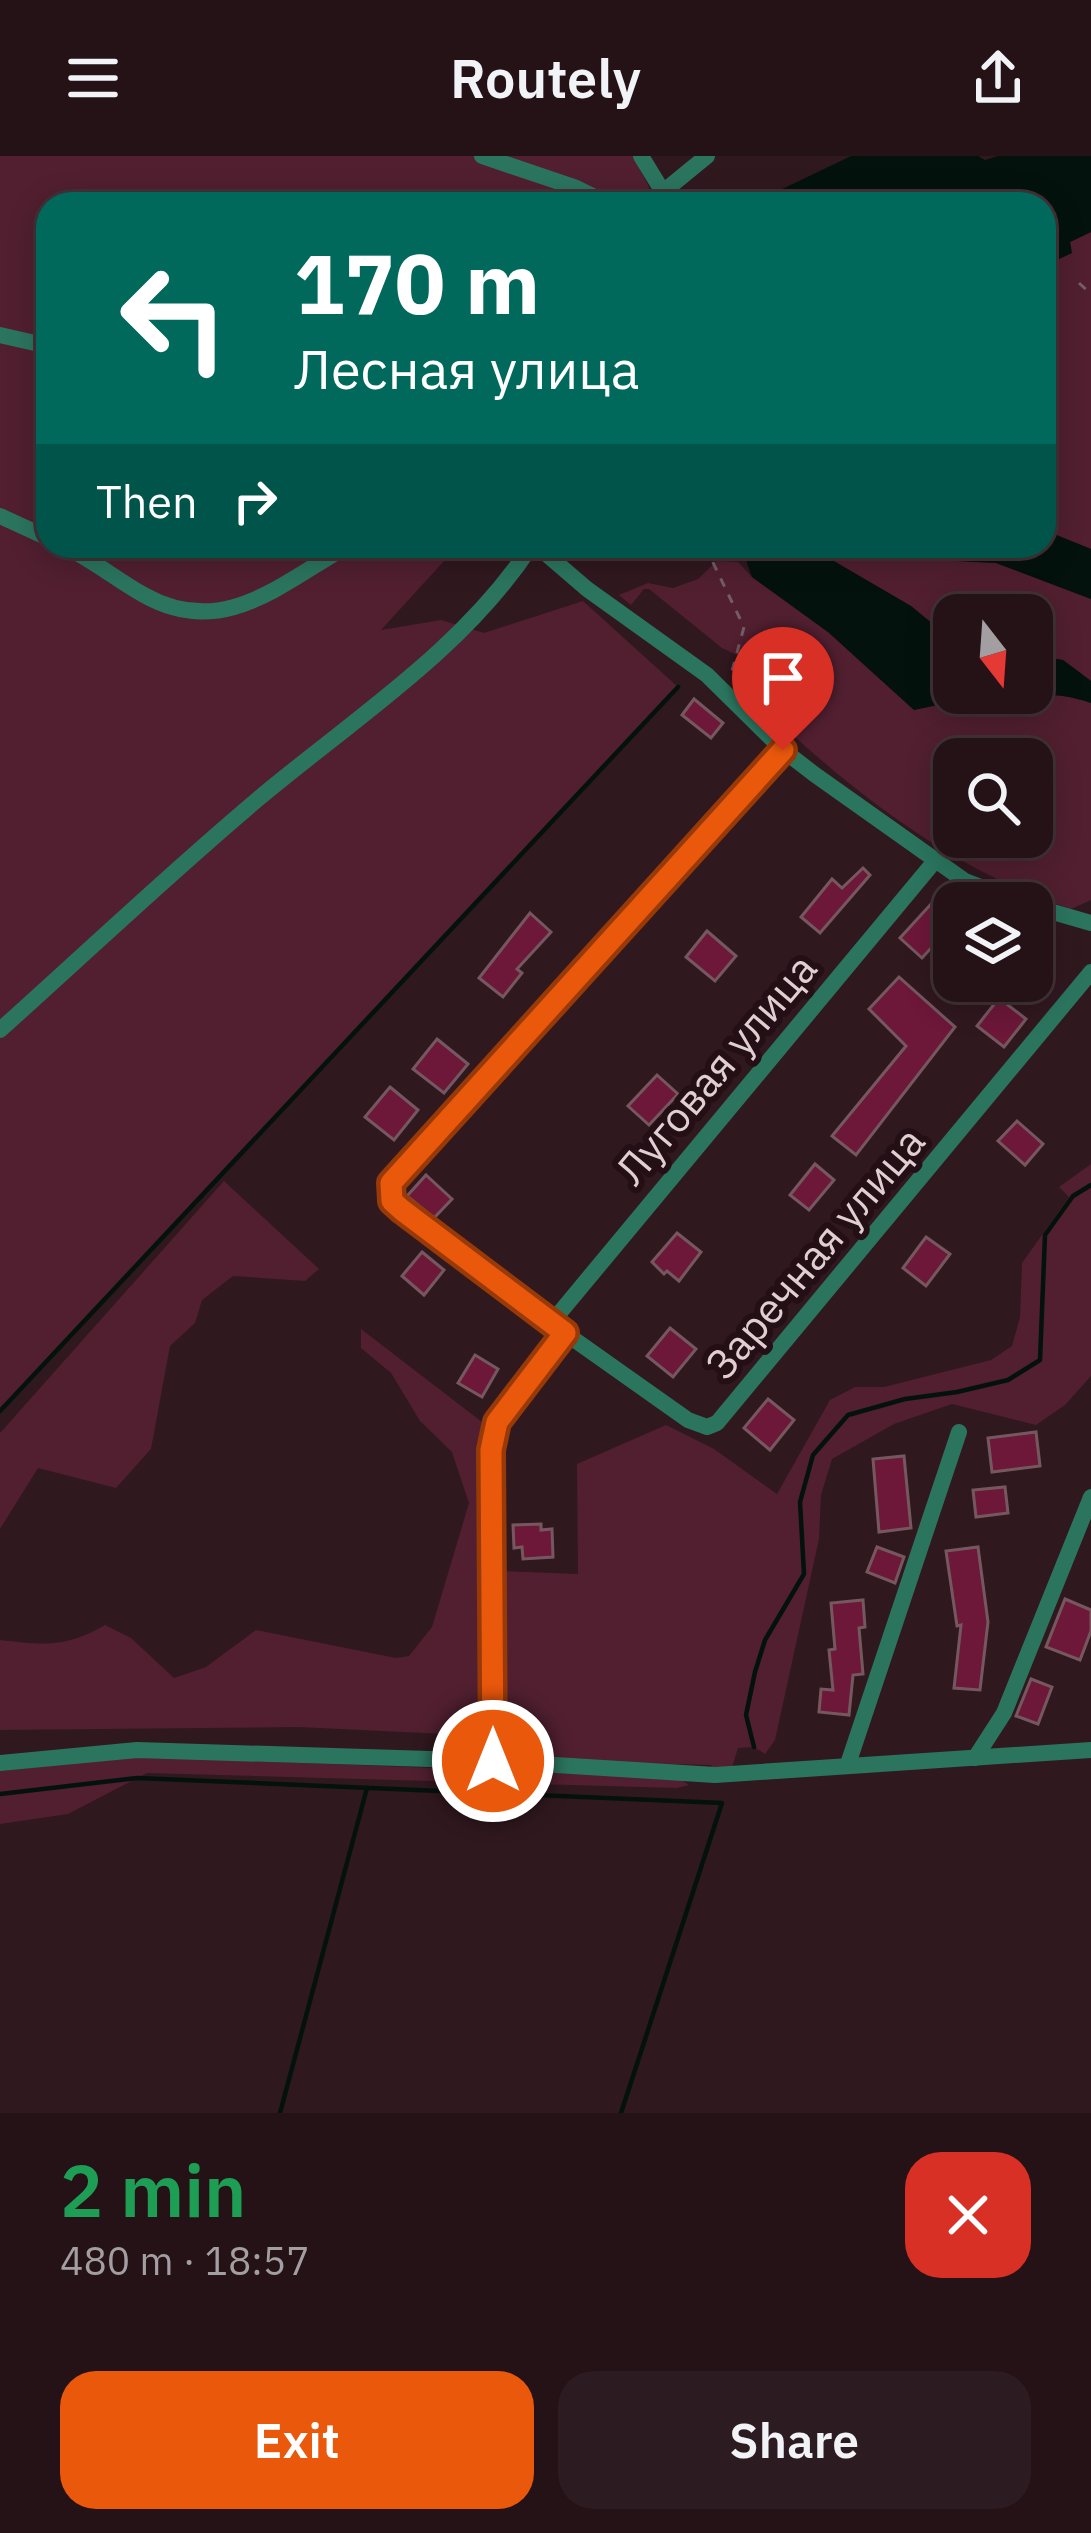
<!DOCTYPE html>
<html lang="en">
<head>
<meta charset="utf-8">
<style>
  body { margin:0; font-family:"IBM Plex Sans",sans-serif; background:#2c1b20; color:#f1f3f6; height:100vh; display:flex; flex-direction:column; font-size:45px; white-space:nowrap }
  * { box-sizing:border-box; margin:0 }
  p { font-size:39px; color:#a39ea1 }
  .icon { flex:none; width:66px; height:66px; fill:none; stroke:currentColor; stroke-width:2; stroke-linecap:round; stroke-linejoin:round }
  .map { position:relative; height:1957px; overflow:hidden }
  .details { display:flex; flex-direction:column; background:#241217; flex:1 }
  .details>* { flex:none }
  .top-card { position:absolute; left:36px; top:36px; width:1020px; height:366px; border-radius:36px; box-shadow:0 6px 30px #0003,0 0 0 3px #413236; background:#00695c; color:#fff; overflow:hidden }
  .needle { width:78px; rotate:163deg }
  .fabs { position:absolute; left:933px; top:438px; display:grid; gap:24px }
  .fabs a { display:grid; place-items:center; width:120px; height:120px; border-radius:24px; background:#241217; box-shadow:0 6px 30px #0003,0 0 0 3px #413236; font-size:60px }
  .pin { position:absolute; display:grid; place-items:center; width:102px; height:102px; color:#fff; margin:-123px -51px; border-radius:50% 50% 50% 0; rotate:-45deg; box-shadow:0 0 12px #0007 }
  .pin .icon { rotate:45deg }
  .me { position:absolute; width:132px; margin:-66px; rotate:0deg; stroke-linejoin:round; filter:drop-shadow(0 0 9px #0008) }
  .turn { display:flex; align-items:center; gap:42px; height:252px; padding:0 60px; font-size:54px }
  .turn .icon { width:156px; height:156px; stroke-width:2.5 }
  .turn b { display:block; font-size:84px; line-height:102px }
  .then { display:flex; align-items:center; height:114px; padding:0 60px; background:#0003; gap:24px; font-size:45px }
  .round { display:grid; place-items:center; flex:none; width:126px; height:126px; border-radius:36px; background:#2c1b20 }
  .headline { display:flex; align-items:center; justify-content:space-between; height:204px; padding:0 60px }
  h1 { font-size:72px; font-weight:600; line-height:90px; color:#1e9e55 }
  .button { display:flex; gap:24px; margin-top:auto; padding:24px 60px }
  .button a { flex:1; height:138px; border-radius:36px; background:#ea580c; color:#fff; font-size:48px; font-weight:600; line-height:138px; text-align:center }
  .button a+a { background:#2c1b20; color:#f1f3f6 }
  header { display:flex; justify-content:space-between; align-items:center; height:156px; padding:0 60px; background:#241217; font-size:54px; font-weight:600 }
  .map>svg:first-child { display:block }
  .green { fill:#511f30; fill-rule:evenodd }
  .water { fill:#04120d }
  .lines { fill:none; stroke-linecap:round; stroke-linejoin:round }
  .stream { stroke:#04120d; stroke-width:4.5 }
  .building { fill:#6d1739; stroke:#75585f; stroke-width:3 }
  .path { stroke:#735e64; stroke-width:3; stroke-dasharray:9 9; stroke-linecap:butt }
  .minor { stroke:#2b755f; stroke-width:16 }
  .route-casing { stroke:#983908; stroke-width:30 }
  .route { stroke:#ea580c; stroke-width:21 }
  .labels { text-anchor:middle; stroke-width:12; stroke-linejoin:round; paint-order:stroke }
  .street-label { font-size:42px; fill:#dfced2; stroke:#250f16 }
</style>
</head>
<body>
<header><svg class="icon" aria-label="menu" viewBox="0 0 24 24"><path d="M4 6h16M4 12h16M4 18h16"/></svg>Routely<svg class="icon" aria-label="share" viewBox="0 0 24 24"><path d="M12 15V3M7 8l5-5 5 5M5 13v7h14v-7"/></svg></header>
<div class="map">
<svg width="1091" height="1957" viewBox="0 0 1091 1957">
  <rect width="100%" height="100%" fill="#30181f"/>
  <!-- green -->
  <g class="green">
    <polygon points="0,0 633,0 649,31 647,48 48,48 48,390 471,390 445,404 381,474 441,464 484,477 583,445 678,531 0,1255"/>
    <polygon points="1091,76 1091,393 1044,374 1044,110 1071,97 1070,86"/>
    <polygon points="808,390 839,390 900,402 996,407 1091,443 1091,525 1063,504 1032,499 1032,459 954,459 951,485 911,450"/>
    <path d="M717,405L738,406L752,421L828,476L914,554C966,543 1041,528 1091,547V744L1071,753C957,716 860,642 773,561L800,530L776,506L741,501L722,492L649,433H644L631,449L619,439L648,427L673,432L698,423ZM954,603H1032V681H954Z"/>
    <path d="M1091,1008V1220L1065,1249L1036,1269L952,1248L894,1268L832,1303L821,1339L819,1383L775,1584L765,1598L754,1591L738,1592L730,1618L715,1619L711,1609L446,1602L444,1578L299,1571L0,1574V1484C45,1489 65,1492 105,1469L131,1482L174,1522L206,1511L256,1474L396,1502L409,1500L432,1471L469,1347L452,1296L420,1265L391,1217L361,1192V1173L499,1279L502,1415L578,1418L577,1308L666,1269L714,1293L777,1338L830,1244L855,1231H884L991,1204L1012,1190L1020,1161L1022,1107L1069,1041L1059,1031Z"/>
    <polygon points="224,1025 319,1113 305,1125 233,1120 202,1144 195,1167 170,1190 151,1293 116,1332 38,1312 0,1373 0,1277"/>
    <polygon points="139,1601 677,1621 689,1629 677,1632 147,1617 68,1658 0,1668 0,1615"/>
  </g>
  <!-- water -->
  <g class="water">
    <polygon points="851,0 978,0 985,4 998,0 1091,0 1091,76 1070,86 1072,97 1044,110 1044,48 893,48 894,41 859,48 751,48"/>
    <polygon points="1044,374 1091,393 1091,443 996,407 900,402 839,390 1044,390"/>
    <path d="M741,390H808L911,450L954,485V537H1032V499L1063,504L1091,525V547C1041,528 966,543 914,554L828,476L752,421Z"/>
  </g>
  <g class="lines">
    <!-- stream -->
    <g class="stream">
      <polyline points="0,1255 678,531"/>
      <polyline points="754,1591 746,1559 755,1516 765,1484 804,1418 800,1346 813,1299 848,1259 905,1243 957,1236 1008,1224 1040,1204 1045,1079 1073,1040 1091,1029"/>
      <polyline points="0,1638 137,1622 722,1647 621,1957"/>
      <polyline points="280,1957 367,1632"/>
    </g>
  </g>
  <!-- building -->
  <g class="building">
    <polygon points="694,543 723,567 711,582 682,559"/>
    <polygon points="863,712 870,719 820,777 801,761 832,723 842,732"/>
    <polygon points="931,748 953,768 922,802 900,782"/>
    <polygon points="530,757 551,776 517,813 522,817 503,841 479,822"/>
    <polygon points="707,775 736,800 715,825 686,801"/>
    <polygon points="899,821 955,871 856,999 832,980 906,890 869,853"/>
    <polygon points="999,842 1026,863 1004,891 977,870"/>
    <polygon points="437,883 468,908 444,937 413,913"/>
    <polygon points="657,919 678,938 649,969 628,950"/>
    <polygon points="390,931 418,954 394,984 365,961"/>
    <polygon points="1017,965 1043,988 1025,1009 998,985"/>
    <polygon points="815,1008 834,1024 809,1054 790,1039"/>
    <polygon points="426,1019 452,1043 434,1062 407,1040"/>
    <polygon points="677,1077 701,1096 679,1125 667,1115 664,1118 652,1106"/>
    <polygon points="926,1081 950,1098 926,1130 903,1112"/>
    <polygon points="422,1096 444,1114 424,1139 402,1120"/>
    <polygon points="670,1172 696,1193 673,1221 647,1200"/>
    <polygon points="475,1199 498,1213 482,1241 458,1227"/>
    <polygon points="768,1243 794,1264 770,1294 744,1272"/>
    <polygon points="1036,1276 1040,1310 992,1316 988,1282"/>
    <polygon points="904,1300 911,1372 879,1376 873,1303"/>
    <polygon points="1005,1331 1008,1357 976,1361 973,1334"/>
    <polygon points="541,1368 541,1374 552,1373 553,1401 523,1403 522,1391 514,1392 513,1369"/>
    <polygon points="877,1391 904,1401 895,1427 867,1416"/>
    <polygon points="978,1391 988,1466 980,1534 954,1532 961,1469 957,1470 946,1395"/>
    <polygon points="1065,1443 1091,1454 1091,1475 1080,1504 1046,1491"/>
    <polygon points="863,1444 865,1471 859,1472 863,1518 853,1519 849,1559 819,1556 821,1533 833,1534 829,1494 835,1493 831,1447"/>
    <polygon points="1031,1523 1052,1531 1038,1568 1016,1560"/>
  </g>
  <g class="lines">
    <!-- path -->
    <g class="path">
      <polyline points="1079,127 1091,138"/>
      <polyline points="705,390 744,471 732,515"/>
    </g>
    <!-- minor -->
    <g class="minor">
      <polyline points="482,0 574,31 609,48"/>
      <polyline points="641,0 663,36"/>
      <polyline points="661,48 663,36 707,0"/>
      <polyline points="0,179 48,190"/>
      <polyline points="0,360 48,382"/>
      <path d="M64,390C93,404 117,424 144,439C220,482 276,432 342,393L354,390"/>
      <polyline points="537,390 587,433 707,519 783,594 814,618 965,725 1022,747"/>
      <polyline points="783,594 390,1027 392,1045 402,1054 565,1177 688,1264 707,1271 717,1267 1091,816"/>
      <polyline points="1032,750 1091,767"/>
      <path d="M0,874C86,797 170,717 258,643C352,564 463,494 531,390"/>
      <polyline points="552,1166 934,706"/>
      <polyline points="975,1602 1004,1557 1091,1341"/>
      <polyline points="493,1605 491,1294 497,1266 565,1177"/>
      <polyline points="0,1607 137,1594 493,1605 715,1619 1091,1594"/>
      <polyline points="848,1608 959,1276"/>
    </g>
  </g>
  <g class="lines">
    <!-- route casing -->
    <g class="route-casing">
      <polyline id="route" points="493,1605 491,1294 497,1266 565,1177 402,1054 392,1045 391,1027 783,594"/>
    </g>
    <!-- route -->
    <use href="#route" class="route"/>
  </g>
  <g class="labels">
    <!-- street labels -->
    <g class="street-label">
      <text transform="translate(716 913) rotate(-50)" y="15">Луговая улица</text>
      <text transform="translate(815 1097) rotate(-50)" y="15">Заречная улица</text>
    </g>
  </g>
</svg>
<div class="fabs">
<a><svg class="needle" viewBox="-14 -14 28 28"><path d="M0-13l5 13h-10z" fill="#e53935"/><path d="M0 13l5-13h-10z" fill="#a39ea1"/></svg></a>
<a><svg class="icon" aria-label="search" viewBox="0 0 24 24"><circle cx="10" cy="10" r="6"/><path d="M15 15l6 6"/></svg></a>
<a><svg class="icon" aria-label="layers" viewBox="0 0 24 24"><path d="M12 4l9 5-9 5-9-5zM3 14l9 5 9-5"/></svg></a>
</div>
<div class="pin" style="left:783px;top:594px;background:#d93025"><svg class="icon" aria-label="arrive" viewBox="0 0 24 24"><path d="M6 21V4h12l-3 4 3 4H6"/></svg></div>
<svg class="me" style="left:493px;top:1605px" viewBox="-20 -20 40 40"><circle r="17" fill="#ea580c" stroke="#fff" stroke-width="3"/><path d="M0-11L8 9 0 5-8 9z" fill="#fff"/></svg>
<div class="top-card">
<div class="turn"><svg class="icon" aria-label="left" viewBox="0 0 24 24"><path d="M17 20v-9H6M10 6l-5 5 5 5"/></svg><div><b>170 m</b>Лесная улица</div></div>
<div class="then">Then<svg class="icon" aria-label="right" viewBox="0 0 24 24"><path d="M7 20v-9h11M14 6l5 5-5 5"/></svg></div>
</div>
</div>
<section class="details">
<div class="headline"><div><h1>2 min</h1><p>480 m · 18:57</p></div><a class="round" style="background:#d93025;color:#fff"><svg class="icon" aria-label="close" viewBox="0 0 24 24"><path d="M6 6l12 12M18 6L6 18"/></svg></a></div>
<div class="button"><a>Exit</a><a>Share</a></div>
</section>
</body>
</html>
